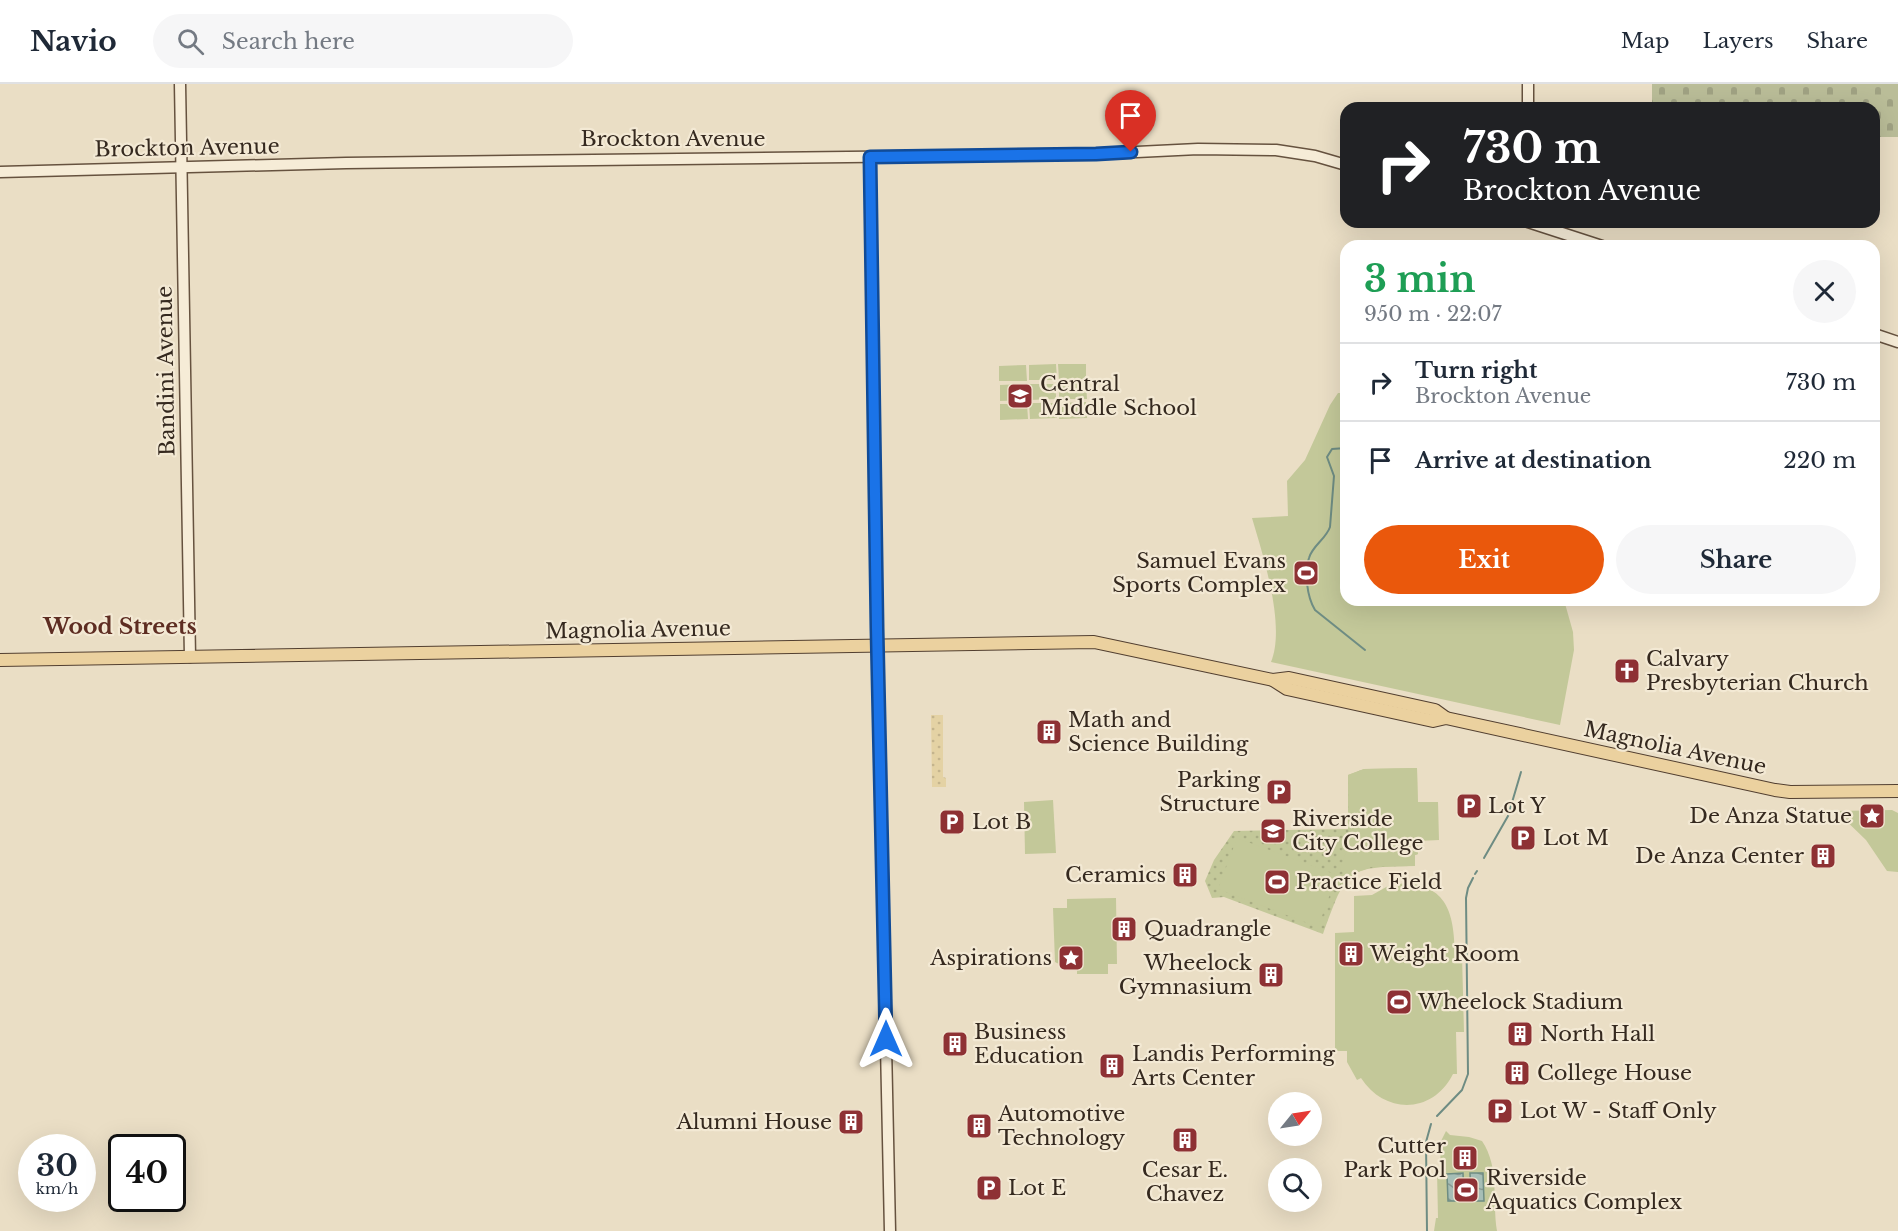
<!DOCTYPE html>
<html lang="en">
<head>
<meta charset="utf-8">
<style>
  body { margin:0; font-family:"Libre Baskerville",serif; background:#f6f6f7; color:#1f2937; height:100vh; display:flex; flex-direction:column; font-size:22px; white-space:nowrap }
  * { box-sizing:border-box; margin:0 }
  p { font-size:20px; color:#747a83 }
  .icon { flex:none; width:33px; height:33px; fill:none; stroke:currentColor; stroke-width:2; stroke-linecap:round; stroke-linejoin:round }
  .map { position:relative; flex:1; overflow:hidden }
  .drawer { position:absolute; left:1340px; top:156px; width:540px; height:366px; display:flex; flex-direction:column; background:#fff; border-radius:18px; box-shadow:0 6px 24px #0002 }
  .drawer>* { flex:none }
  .guide { position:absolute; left:1340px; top:18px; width:540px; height:126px; border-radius:18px; box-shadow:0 6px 24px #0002; background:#202124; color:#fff; overflow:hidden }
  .needle { width:39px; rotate:60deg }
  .tools { position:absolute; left:1268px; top:1008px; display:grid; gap:12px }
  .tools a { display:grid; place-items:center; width:54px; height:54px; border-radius:50%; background:#fff; box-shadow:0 6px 24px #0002; font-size:30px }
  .speed { position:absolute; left:18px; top:1050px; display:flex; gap:12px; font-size:30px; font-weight:700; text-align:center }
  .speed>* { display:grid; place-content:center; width:78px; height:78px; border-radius:50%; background:#fff; box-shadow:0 6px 24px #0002; line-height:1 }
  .speed small { font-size:15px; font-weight:400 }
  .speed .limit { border:3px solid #111; border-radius:9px; background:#fff; color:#111 }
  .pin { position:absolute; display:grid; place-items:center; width:51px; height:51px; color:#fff; margin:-62px -26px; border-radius:50% 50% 50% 0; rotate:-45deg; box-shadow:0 0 6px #0007 }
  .pin .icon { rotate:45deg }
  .me { position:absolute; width:66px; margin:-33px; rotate:0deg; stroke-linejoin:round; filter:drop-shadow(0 0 4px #0008) }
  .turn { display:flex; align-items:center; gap:21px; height:126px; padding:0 24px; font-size:27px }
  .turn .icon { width:78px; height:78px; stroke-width:2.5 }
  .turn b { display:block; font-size:42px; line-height:51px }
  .round { display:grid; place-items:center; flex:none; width:63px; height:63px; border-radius:32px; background:#f6f6f7 }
  .overview { display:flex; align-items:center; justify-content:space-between; height:102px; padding:0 24px }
  h1 { font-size:36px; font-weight:700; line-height:45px; color:#1e9e55 }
  .primary-button { display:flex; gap:12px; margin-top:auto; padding:12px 24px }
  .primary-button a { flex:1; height:69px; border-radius:36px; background:#ea580c; color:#fff; font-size:24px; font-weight:700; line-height:69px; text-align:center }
  .primary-button a+a { background:#f6f6f7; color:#1f2937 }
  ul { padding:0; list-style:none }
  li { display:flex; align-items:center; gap:18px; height:78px; padding:0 24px; border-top:2px solid #e0e1e3 }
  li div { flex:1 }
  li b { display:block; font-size:22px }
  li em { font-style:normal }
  header { display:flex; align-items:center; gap:36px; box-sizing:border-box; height:84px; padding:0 30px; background:#fff; border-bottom:2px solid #e0e1e3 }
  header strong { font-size:28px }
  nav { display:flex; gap:33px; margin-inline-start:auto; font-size:21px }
  .search { width:420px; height:54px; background:#f6f6f7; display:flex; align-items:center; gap:15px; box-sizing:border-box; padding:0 21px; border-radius:33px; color:#747a83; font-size:22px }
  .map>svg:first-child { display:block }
  .grass { fill:url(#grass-dots) }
  .sand { fill:url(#sand-dots) }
  .cemetery { fill:url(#cemetery-stones) }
  .green { fill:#c3c899 }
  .water { fill:url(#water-waves); stroke:#6e8c83; stroke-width:1.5 }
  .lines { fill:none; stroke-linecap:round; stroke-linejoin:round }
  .stream { stroke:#6e8c83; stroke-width:2 }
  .secondary-casing { stroke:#66523f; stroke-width:13 }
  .primary-casing { stroke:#523f30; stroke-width:14 }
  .secondary { stroke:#f6ecd7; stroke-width:10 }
  .primary { stroke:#ebd19f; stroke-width:12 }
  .route-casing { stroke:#114b97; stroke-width:15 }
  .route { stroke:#1a73e8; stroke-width:10 }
  .labels { text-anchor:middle; stroke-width:4.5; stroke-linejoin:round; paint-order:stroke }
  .street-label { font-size:21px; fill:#35291f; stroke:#f3e9d4 }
  .poi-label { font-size:21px; fill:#35291f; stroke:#f3e9d4; text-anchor:start }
  .neighbourhood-label { font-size:22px; font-weight:bold; fill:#5e2d22; stroke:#f3e9d4 }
</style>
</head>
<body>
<header>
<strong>Navio</strong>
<div class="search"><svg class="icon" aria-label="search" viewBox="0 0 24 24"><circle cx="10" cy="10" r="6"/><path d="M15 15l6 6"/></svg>Search here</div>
<nav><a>Map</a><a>Layers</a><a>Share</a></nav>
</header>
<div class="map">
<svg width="1898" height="1147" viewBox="0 0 1898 1147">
  <defs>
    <pattern id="grass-dots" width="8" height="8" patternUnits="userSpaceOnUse" patternTransform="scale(1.5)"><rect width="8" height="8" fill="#c3c899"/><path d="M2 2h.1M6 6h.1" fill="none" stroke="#a8ac83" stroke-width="1.8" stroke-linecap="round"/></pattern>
    <pattern id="sand-dots" width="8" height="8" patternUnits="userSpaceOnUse" patternTransform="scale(1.5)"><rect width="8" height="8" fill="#e4d2a4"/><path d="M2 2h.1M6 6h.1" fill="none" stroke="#c4b48d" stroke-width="1.8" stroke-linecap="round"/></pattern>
    <pattern id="cemetery-stones" width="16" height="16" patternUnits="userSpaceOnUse" patternTransform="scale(1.5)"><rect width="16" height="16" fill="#babd98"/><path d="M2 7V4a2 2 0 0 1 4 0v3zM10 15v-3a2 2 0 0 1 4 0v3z" fill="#a0a283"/></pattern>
    <pattern id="water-waves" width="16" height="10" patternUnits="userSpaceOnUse" patternTransform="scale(1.5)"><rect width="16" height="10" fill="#a6beb6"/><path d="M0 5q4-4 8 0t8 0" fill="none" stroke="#889a93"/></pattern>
  </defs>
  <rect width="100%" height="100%" fill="#eadec5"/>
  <!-- grass -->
  <path class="grass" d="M1417,684L1418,770L1415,771V782C1345,783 1347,785 1323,850L1224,813L1212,814L1205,797L1214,776L1234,747L1348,745V691L1364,685Z"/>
  <!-- sand -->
  <polygon class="sand" points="931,631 943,631 943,693 946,694 946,703 932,703"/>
  <!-- cemetery -->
  <polygon class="cemetery" points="1652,0 1898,0 1898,53 1874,53 1874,24 1652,24"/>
  <!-- green -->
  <g class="green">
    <polygon points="1056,280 1057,296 1029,296 1029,281"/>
    <polygon points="1058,280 1086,280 1086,295 1059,296"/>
    <polygon points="1026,281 1027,297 999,297 999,282"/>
    <polygon points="1086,299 1087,315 1059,315 1059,300"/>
    <polygon points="1027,300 1027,316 1000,317 1000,301"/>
    <polygon points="1028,300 1056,300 1056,315 1029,316"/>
    <path d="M1338,309H1346V516H1564L1573,548L1574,566L1560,641L1271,578C1286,542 1263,471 1252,434L1288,432L1287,397L1305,376L1330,321Z"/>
    <polygon points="1086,318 1087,334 1059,335 1059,319"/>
    <polygon points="1029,319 1057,319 1057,334 1030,335"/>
    <polygon points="1000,320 1027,320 1028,335 1000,336"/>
    <polygon points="1417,684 1418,718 1438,718 1439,756 1418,757 1418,770 1415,771 1415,782 1371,783 1353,790 1340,786 1349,758 1348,691 1364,685"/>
    <polygon points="1053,716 1056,769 1025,770 1024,718"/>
    <polygon points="1892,726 1898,729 1898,788 1887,787 1866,756 1836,727"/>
    <polygon points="1237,754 1337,791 1318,843 1218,805"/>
    <path d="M1405,799C1450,802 1454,834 1455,871H1462L1464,948H1456L1457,990H1453C1433,1030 1385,1031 1361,994L1357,996L1347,978V967H1335V849L1354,848V812L1372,811L1388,802Z"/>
    <polygon points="1116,814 1117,880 1108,880 1108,890 1077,890 1077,884 1073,884 1073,886 1061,886 1061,881 1055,878 1053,824 1067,824 1067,815"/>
    <path d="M1446,1047L1450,1051L1469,1053L1482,1057C1500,1084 1492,1116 1497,1147H1434L1436,1134H1438L1437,1086L1440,1085L1441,1057Z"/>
  </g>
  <!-- water -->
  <g class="water">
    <polygon points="1463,1089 1464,1117 1448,1117 1447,1090"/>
    <polygon points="1470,1089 1483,1089 1484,1117 1471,1117"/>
  </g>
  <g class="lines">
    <!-- stream -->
    <g class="stream">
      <path d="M1346,364L1332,365L1327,373L1334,392L1330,443C1326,455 1312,462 1309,474C1304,488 1307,513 1315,526L1365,566"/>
      <polyline points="1484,774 1508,732 1521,688"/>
      <polyline points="1475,790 1477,787"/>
      <polyline points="1437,1032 1462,1006 1468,990 1466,814 1468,804 1473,794"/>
      <polyline points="1427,1147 1426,1058 1431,1040"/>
    </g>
    <!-- secondary casing -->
    <g class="secondary-casing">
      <g id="secondary">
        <path d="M180,0C185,191 188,382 190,573"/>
        <polyline points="1528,0 1528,24"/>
        <polyline points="870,73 877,544 890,1147"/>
        <polyline points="0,88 346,79 1096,70 1198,65 1276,66 1315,72 1346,81"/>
        <polyline points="1528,138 1602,162"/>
        <polyline points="1874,250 1898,258"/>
      </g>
    </g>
    <!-- primary casing -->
    <g class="primary-casing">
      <g id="primary">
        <polyline points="0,576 1094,558 1273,596 1289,594 1435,626 1446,634"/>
        <polyline points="1273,596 1287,605 1433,637 1446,634 1775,706 1790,708 1898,707"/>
      </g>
    </g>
    <!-- secondary -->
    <use href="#secondary" class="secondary"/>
    <!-- primary -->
    <use href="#primary" class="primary"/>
  </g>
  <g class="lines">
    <!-- route casing -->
    <g class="route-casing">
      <polyline id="route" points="886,955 877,544 870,73 1096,70 1131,68"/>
    </g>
    <!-- route -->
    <use href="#route" class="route"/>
  </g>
  <!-- icons -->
  <defs>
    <g id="school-square" transform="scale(1.35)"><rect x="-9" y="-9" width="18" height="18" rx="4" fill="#8e3134" stroke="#f3e9d4"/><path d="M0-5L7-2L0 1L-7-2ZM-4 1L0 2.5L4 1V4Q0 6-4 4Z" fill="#fff"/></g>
    <g id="stadium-square" transform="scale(1.35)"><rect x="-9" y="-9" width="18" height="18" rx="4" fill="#8e3134" stroke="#f3e9d4"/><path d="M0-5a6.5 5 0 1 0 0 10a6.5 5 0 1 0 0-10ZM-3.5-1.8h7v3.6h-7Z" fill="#fff"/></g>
    <g id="church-square" transform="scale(1.35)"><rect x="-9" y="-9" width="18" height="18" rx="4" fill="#8e3134" stroke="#f3e9d4"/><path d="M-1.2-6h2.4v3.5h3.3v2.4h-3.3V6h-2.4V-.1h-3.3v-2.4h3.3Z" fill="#fff"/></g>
    <g id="building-square" transform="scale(1.35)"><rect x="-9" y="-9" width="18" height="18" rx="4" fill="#8e3134" stroke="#f3e9d4"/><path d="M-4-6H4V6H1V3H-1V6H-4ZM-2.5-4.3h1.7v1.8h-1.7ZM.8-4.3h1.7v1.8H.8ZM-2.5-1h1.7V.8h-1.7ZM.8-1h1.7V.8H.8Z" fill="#fff"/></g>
    <g id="parking-square" transform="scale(1.35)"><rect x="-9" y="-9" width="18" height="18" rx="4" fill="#8e3134" stroke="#f3e9d4"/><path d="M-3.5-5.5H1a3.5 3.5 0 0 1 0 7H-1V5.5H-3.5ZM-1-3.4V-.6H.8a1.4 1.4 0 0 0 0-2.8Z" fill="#fff"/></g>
    <g id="sight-square" transform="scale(1.35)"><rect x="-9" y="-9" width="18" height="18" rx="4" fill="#8e3134" stroke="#f3e9d4"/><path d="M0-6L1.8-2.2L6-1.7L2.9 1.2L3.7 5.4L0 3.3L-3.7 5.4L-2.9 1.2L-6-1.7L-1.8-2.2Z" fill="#fff"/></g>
    <g id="university-square" transform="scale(1.35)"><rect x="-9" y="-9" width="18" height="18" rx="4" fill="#8e3134" stroke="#f3e9d4"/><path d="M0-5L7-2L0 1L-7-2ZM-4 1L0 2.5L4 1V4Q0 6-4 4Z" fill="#fff"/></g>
  </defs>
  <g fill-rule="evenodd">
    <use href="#school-square" x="1020" y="312"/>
    <use href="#stadium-square" x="1306" y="489"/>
    <use href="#church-square" x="1627" y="587"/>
    <use href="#building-square" x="1049" y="648"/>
    <use href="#parking-square" x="1279" y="708"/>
    <use href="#parking-square" x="1469" y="722"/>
    <use href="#sight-square" x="1872" y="732"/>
    <use href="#parking-square" x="952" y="738"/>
    <use href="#university-square" x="1273" y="747"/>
    <use href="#parking-square" x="1523" y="754"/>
    <use href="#building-square" x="1823" y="772"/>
    <use href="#building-square" x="1185" y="791"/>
    <use href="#stadium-square" x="1277" y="798"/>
    <use href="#building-square" x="1124" y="845"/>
    <use href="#building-square" x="1351" y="870"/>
    <use href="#sight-square" x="1071" y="874"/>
    <use href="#building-square" x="1271" y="891"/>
    <use href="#stadium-square" x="1399" y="918"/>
    <use href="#building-square" x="1520" y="950"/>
    <use href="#building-square" x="955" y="960"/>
    <use href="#building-square" x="1112" y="982"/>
    <use href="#building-square" x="1517" y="989"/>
    <use href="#parking-square" x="1500" y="1027"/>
    <use href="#building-square" x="851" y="1038"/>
    <use href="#building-square" x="979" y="1042"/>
    <use href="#building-square" x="1185" y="1056"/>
    <use href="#building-square" x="1465" y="1074"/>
    <use href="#parking-square" x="989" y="1104"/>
    <use href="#stadium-square" x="1466" y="1106"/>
  </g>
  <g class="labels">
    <!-- street labels -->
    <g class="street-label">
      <text x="673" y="62">Brockton Avenue</text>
      <text transform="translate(187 64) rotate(-1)" y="7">Brockton Avenue</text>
      <text transform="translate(166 287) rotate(-91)" y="7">Bandini Avenue</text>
      <text transform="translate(638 546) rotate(-1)" y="7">Magnolia Avenue</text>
      <text transform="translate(1675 664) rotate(12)" y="7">Magnolia Avenue</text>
    </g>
    <!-- poi labels -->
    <g class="poi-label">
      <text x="1040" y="307">Central<tspan x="1040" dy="24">Middle School</tspan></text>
      <text x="1286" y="484" text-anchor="end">Samuel Evans<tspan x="1286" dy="24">Sports Complex</tspan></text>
      <text x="1646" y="582">Calvary<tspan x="1646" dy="24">Presbyterian Church</tspan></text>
      <text x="1068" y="643">Math and<tspan x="1068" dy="24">Science Building</tspan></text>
      <text x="1260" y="703" text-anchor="end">Parking<tspan x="1260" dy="24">Structure</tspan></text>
      <text x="1488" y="729">Lot Y</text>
      <text x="1852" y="739" text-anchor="end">De Anza Statue</text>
      <text x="1292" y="742">Riverside<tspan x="1292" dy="24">City College</tspan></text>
      <text x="972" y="745">Lot B</text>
      <text x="1543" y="761">Lot M</text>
      <text x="1804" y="779" text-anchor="end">De Anza Center</text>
      <text x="1166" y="798" text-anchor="end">Ceramics</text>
      <text x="1296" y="805">Practice Field</text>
      <text x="1144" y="852">Quadrangle</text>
      <text x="1370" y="877">Weight Room</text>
      <text x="1052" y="881" text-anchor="end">Aspirations</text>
      <text x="1252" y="886" text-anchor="end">Wheelock<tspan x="1252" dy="24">Gymnasium</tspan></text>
      <text x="1418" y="925">Wheelock Stadium</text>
      <text x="974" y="955">Business<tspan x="974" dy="24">Education</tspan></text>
      <text x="1540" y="957">North Hall</text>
      <text x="1132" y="977">Landis Performing<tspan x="1132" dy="24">Arts Center</tspan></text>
      <text x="1537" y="996">College House</text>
      <text x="1520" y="1034">Lot W - Staff Only</text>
      <text x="998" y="1037">Automotive<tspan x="998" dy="24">Technology</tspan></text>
      <text x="832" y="1045" text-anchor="end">Alumni House</text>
      <text x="1446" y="1069" text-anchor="end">Cutter<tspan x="1446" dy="24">Park Pool</tspan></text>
      <text x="1185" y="1093" text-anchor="middle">Cesar E.<tspan x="1185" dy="24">Chavez</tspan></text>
      <text x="1486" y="1101">Riverside<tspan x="1486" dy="24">Aquatics Complex</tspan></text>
      <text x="1008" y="1111">Lot E</text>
    </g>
    <!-- neighbourhood labels -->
    <g class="neighbourhood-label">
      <text x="120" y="550">Wood Streets</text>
    </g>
  </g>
</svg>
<div class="tools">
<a><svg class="needle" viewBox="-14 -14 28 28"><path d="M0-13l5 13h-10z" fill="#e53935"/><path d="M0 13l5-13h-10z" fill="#747a83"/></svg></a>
<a><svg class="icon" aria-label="search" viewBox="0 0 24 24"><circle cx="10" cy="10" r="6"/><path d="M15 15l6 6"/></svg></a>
</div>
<div class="speed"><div>30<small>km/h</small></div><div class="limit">40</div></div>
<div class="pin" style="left:1131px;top:68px;background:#d93025"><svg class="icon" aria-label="arrive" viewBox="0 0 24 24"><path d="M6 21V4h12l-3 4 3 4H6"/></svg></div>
<svg class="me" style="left:886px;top:955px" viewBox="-20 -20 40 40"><path d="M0-17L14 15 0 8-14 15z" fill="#1a73e8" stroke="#fff" stroke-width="4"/></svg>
<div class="guide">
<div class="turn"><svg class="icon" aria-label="right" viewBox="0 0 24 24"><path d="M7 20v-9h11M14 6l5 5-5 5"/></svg><div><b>730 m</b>Brockton Avenue</div></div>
</div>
<section class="drawer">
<div class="overview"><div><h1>3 min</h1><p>950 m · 22:07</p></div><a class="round"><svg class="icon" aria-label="close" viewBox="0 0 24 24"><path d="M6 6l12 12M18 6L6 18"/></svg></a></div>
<ul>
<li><svg class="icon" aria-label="right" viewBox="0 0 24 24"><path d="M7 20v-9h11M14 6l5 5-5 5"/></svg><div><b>Turn right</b><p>Brockton Avenue</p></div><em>730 m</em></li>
<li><svg class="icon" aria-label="arrive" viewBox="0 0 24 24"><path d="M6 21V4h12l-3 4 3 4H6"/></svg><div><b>Arrive at destination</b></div><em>220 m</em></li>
</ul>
<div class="primary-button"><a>Exit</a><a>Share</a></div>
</section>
</div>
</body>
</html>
